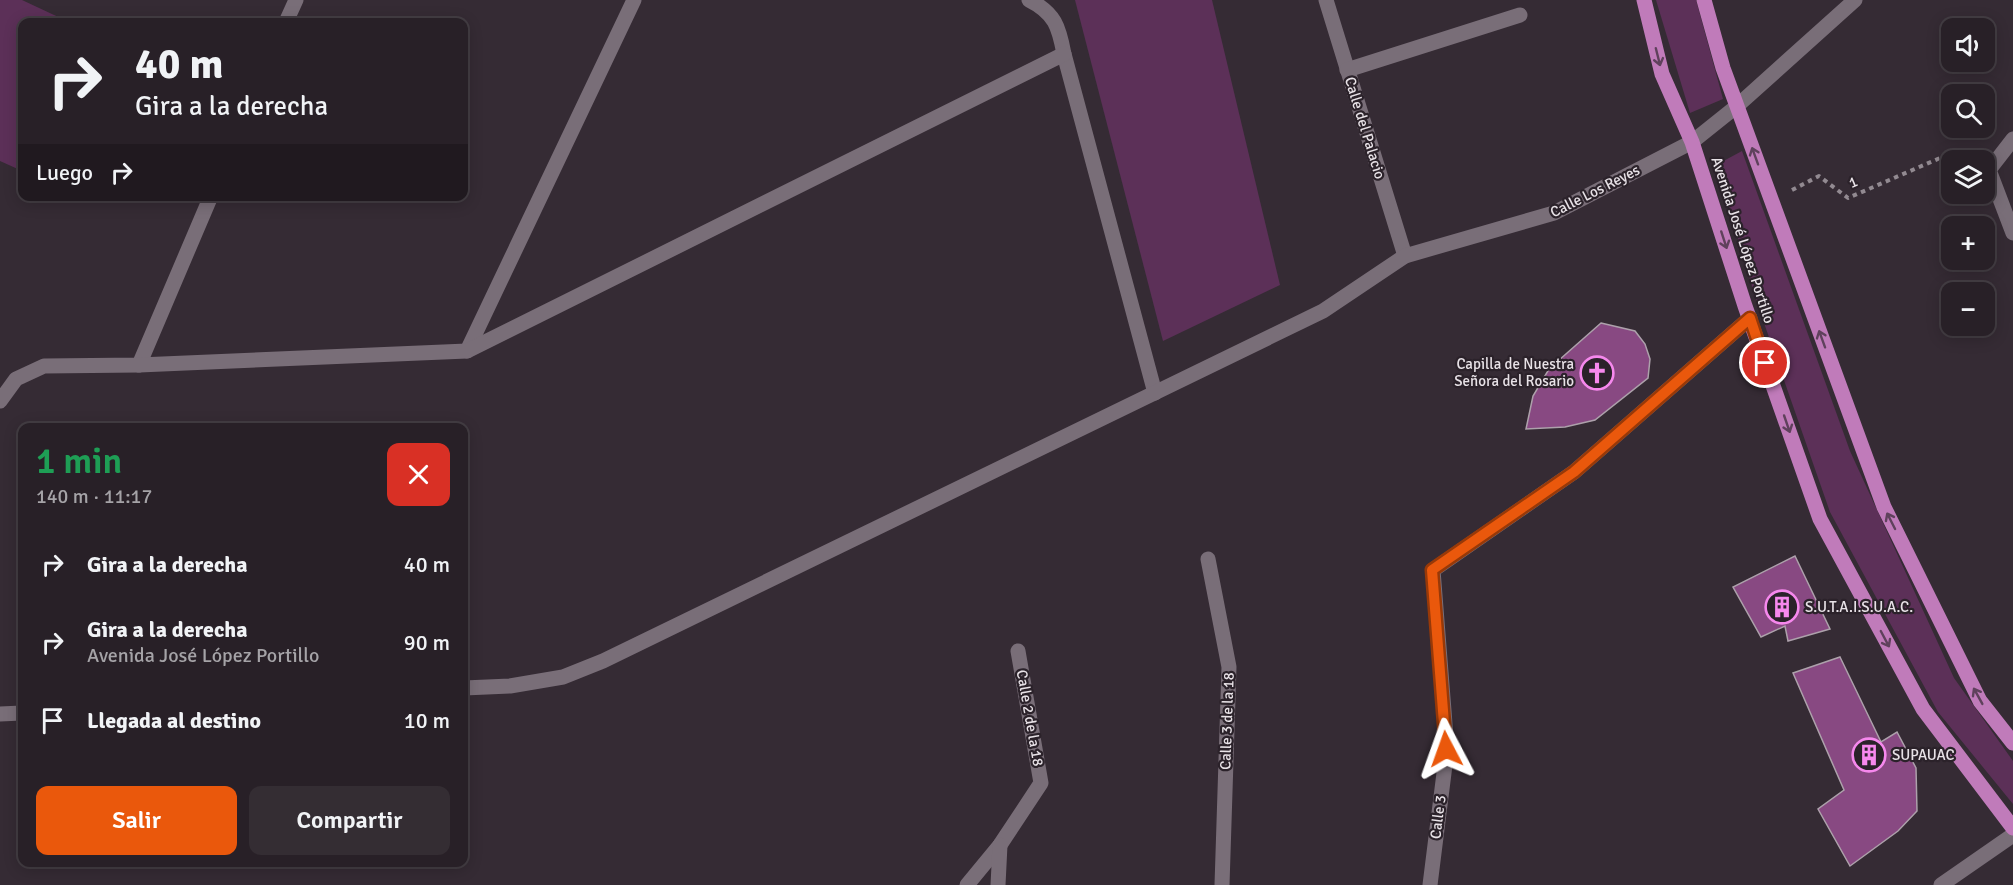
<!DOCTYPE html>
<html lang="es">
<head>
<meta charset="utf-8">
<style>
  body { margin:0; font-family:Signika,sans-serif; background:#342d33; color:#f1f3f6; height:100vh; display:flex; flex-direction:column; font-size:22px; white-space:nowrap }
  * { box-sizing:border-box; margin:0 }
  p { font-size:20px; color:#a5a3a7 }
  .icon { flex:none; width:33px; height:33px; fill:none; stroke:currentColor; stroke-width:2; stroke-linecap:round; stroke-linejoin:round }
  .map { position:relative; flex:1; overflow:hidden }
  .drawer { position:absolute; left:18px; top:423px; width:450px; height:444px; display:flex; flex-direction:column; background:#282027; border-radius:12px; box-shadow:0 3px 15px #0003,0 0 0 2px #443e44 }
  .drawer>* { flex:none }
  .hud { position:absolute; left:18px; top:18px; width:450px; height:183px; border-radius:12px; box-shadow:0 3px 15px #0003,0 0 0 2px #443e44; background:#282027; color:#f1f3f6; overflow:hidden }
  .controls { position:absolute; left:1941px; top:18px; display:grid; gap:12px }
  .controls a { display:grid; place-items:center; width:54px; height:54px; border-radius:12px; background:#282027; box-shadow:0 3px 15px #0003,0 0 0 2px #443e44; font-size:30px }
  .pin { position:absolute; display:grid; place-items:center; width:51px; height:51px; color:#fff; margin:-26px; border:3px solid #fff; border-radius:50%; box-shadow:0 2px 6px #0007 }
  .me { position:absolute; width:66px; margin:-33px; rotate:356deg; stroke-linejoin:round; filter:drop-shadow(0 0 4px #0008) }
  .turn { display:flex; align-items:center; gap:21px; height:126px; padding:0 18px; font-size:27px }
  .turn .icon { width:78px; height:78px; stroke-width:2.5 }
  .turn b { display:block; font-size:42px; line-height:51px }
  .then { display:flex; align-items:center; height:57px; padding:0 18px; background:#0003; gap:12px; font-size:22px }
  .round { display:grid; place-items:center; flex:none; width:63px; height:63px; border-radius:12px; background:#342d33 }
  .headline { display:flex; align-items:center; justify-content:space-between; height:102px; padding:0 18px }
  h1 { font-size:36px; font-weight:600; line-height:45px; color:#1e9e55 }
  .cta { display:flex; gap:12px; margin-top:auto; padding:12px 18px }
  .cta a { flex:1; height:69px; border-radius:12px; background:#ea580c; color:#fff; font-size:24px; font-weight:600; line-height:69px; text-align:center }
  .cta a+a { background:#342d33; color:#f1f3f6 }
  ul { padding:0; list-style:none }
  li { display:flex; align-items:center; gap:18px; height:78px; padding:0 18px }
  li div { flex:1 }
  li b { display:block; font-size:22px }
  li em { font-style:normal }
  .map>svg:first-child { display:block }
  .green { fill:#5c3058 }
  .building { fill:#884982; stroke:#ada1ab; stroke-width:1.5 }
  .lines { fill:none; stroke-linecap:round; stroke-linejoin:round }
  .path { stroke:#928a91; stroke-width:4; stroke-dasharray:4.5 4.5; stroke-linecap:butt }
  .minor { stroke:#796e78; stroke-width:15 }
  .major { stroke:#c07bba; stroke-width:15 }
  .oneway { stroke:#5f415c }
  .route-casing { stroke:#983908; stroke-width:15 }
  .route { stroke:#ea580c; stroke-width:10 }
  .labels { text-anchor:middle; stroke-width:4.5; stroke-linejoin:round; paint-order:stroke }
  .street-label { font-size:15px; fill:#e8e2e7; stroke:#2b222a }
  .poi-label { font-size:15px; fill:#e8e2e7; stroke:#2b222a; text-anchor:start }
</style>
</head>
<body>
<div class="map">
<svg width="2013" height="885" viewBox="0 0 2013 885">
  <rect width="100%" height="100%" fill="#352b34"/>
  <!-- green -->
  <g class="green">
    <polygon points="0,0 22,0 69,22 22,22 22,165 20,170 0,161"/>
    <polygon points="1075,0 1212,0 1280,285 1163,341"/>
    <polygon points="1656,0 1696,0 1723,99 1690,113"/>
    <polygon points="1742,151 1850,451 1954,678 2013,761 2013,804 1938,712 1830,512 1757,303 1716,165"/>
  </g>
  <!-- building -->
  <g class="building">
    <polygon points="1601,323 1635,331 1645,344 1650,359 1648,378 1595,420 1565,427 1526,429 1533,396 1549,369"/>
    <polygon points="1795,556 1830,629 1788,641 1785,626 1761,637 1733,587"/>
    <polygon points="1840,657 1881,742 1897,732 1916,768 1917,811 1898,831 1850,866 1818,809 1844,790 1793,673"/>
  </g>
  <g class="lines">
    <!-- path -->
    <polyline class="path" points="1792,190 1819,176 1848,198 1940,158 1952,161"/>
    <!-- minor -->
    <g class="minor">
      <path d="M1029,0C1055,13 1059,27 1064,54L1155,393"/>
      <polyline points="1326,0 1405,256"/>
      <polyline points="286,22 296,0"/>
      <polyline points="1347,70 1520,15"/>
      <polyline points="2013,139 1989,170 2013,233"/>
      <polyline points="467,351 634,0"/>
      <polyline points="139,365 211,196"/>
      <polyline points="0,401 16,379 44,366 139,365 467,351 1064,54"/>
      <polyline points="1208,559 1229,667 1222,885"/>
      <polyline points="464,688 510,686 563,677 603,661 1323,311 1405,256 1554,213 1692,142 1737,106 1855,0"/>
      <polyline points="0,714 22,713"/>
      <polyline points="967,885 1000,845 1041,783 1018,651"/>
      <polyline points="998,885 1000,845"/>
      <polyline points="1430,885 1447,749 1433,570 1574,472 1750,318"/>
      <polyline points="1941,885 2013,835"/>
    </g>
    <!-- major -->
    <g class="major">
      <polyline points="1644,0 1662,74 1692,142 1745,306 1820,519 1923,709 2013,828"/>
      <polyline points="1704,0 1723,68 1884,507 1980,701 2013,743"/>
    </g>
  </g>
  <!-- one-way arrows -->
  <defs><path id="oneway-shaft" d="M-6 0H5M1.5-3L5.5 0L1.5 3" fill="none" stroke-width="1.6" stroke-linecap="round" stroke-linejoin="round" transform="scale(1.5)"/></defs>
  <g class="oneway">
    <use href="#oneway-shaft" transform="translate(1658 57) rotate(76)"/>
    <use href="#oneway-shaft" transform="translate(1755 156) rotate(-110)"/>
    <use href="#oneway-shaft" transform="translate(1724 240) rotate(72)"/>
    <use href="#oneway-shaft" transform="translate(1822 339) rotate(-110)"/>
    <use href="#oneway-shaft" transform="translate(1787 424) rotate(71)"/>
    <use href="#oneway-shaft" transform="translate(1891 521) rotate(-117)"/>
    <use href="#oneway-shaft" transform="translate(1885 639) rotate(62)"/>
    <use href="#oneway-shaft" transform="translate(1978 696) rotate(-119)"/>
  </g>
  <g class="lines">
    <!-- route casing -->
    <g class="route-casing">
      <polyline id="route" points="1446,749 1432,570 1574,472 1750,318 1765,363"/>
    </g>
    <!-- route -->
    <use href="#route" class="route"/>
  </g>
  <!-- icons -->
  <defs>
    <g id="church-ring" transform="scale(1.725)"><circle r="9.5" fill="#2b222a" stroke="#f688ed" stroke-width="1.5"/><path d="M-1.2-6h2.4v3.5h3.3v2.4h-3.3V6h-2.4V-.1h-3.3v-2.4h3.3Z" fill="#f688ed"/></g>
    <g id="building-ring" transform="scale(1.725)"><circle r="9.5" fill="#2b222a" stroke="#f688ed" stroke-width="1.5"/><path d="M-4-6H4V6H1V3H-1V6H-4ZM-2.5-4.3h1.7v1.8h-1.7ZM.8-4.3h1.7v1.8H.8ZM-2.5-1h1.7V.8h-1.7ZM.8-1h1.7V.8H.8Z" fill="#f688ed"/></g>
  </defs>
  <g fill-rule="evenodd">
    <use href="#church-ring" x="1597" y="373"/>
    <use href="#building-ring" x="1782" y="607"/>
    <use href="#building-ring" x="1869" y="755"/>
  </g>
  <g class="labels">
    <!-- street labels -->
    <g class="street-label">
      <text transform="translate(1365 128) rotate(73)" y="5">Calle del Palacio</text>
      <text transform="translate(1853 182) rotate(-23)" y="5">1</text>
      <text transform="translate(1595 191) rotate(-27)" y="5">Calle Los Reyes</text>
      <text transform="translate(1743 240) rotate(72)" y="5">Avenida José López Portillo</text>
      <text transform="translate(1030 718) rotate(80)" y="5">Calle 2 de la 18</text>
      <text transform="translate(1227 721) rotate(-88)" y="5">Calle 3 de la 18</text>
      <text transform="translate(1438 817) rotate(-83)" y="5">Calle 3</text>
    </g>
    <!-- poi labels -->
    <g class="poi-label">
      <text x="1574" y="369" text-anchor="end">Capilla de Nuestra<tspan x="1574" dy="17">Señora del Rosario</tspan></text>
      <text x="1805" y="612">S.U.T.A.I.S.U.A.C.</text>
      <text x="1892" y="760">SUPAUAC</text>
    </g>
  </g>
</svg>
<div class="controls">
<a><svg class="icon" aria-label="sound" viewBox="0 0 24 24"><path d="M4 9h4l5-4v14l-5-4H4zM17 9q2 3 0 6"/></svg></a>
<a><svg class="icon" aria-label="search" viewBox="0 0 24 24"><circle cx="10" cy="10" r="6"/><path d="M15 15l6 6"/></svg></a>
<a><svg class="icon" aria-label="layers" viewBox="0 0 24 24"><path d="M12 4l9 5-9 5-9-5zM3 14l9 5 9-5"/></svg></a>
<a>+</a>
<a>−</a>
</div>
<div class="pin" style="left:1765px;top:363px;background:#d93025"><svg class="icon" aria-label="arrive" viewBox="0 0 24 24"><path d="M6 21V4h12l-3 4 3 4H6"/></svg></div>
<svg class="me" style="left:1446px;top:749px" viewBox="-20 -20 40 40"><path d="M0-17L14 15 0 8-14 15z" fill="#ea580c" stroke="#fff" stroke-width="4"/></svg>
<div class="hud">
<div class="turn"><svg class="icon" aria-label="right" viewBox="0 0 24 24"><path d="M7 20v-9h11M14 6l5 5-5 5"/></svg><div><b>40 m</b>Gira a la derecha</div></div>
<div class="then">Luego<svg class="icon" aria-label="right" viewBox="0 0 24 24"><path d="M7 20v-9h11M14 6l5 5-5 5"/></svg></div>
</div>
<section class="drawer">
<div class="headline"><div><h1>1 min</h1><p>140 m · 11:17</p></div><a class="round" style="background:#d93025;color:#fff"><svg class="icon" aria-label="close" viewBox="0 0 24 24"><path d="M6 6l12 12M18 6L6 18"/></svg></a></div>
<ul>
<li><svg class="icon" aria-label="right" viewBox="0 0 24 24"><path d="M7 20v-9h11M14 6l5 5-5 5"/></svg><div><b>Gira a la derecha</b></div><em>40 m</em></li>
<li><svg class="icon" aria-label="right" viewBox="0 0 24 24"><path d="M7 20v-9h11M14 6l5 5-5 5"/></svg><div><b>Gira a la derecha</b><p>Avenida José López Portillo</p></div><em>90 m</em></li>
<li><svg class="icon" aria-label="arrive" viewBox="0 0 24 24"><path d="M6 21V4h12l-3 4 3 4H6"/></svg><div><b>Llegada al destino</b></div><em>10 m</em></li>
</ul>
<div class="cta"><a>Salir</a><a>Compartir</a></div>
</section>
</div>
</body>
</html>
